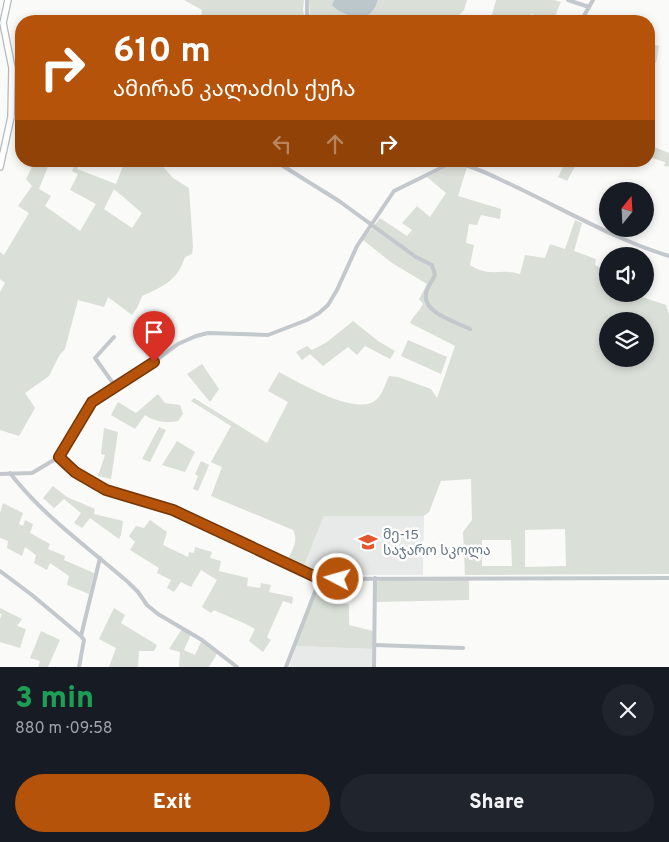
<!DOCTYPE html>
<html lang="en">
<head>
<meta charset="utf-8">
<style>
  body { margin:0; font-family:Overpass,"Noto Sans Georgian",sans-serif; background:#20242c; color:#f1f3f6; height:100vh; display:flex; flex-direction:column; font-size:19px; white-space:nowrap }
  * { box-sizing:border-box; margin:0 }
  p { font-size:16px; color:#9ea1a6 }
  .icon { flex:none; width:28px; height:28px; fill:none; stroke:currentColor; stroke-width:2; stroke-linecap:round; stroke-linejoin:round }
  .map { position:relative; height:667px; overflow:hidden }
  .sheet { display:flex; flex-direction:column; background:#171b24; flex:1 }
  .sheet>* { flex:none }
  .banner { position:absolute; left:15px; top:15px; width:640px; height:152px; border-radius:20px; box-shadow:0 2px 8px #0003; background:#b45309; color:#fff; overflow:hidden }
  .needle { width:32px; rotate:18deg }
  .controls { position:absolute; left:599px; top:182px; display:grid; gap:10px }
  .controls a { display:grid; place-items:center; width:55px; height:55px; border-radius:50%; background:#171b24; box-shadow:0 2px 8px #0003; font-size:25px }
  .pin { position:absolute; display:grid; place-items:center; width:42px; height:42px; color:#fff; margin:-51px -21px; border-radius:50% 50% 50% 0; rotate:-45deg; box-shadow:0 0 5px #0007 }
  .pin .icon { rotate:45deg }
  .me { position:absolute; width:55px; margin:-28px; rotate:276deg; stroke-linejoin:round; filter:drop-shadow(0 0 4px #0008) }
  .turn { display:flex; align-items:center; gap:18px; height:105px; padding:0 15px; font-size:22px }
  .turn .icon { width:65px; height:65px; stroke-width:2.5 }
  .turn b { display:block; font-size:35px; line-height:42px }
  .lanes { display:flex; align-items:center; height:48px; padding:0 15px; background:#0003; justify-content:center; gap:25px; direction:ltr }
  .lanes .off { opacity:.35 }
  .round { display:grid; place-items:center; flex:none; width:52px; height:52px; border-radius:26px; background:#20242c }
  .head { display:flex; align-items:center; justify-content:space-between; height:85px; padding:0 15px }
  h1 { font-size:30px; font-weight:800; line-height:38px; color:#1e9e55 }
  .primary-button { display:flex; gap:10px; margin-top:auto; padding:10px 15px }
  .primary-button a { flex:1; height:58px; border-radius:30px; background:#b45309; color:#fff; font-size:20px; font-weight:800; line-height:58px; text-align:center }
  .primary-button a+a { background:#20242c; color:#f1f3f6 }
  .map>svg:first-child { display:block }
  .built { fill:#e8e9e9 }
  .green { fill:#dadfd7; fill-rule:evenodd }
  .water { fill:#bbc7cb }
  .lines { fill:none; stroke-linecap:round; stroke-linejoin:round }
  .secondary-casing { stroke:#b3babf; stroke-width:8 }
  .street { stroke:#c3c8cc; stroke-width:4 }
  .secondary { stroke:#fff; stroke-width:5.5 }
  .route-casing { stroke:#753606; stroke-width:12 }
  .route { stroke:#b45309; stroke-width:9 }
  .labels { text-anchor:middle; stroke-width:5; stroke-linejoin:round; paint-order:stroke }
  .poi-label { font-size:14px; fill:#657683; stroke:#fff; text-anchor:start }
</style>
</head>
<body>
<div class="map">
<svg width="669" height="667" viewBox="0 0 669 667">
  <rect width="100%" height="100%" fill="#fafaf8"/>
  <!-- built -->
  <g class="built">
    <polygon points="324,516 424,516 423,575 317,575 303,568"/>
    <polygon points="296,646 372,649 372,667 289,667"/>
  </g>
  <!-- green -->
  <g class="green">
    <polygon points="184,0 304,0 303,10 305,21 201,21 202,10"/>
    <polygon points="309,0 334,0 332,5 377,3 378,0 467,0 464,10 453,21 310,21"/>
    <polygon points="496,0 554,0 561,2 553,21 531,14 526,21 504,21 492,15"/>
    <polygon points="649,43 659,46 656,63 649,61"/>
    <polygon points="649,145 669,153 669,167 664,166 665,162 649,157"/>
    <path d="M35,161H50L39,189L51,196L45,206L80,231L96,204L70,190L78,174L72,171L76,161H80L77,169L116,184L125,161H158L173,178L189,188L193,247L192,254L185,257C177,281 164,286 142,296L137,308L132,315L108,297L104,307L78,300L65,349L59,356L49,376L25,393L35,408L19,436L0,430V292L5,283L0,279V252L4,255L29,213L18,206L32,186L26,179ZM114,189L142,213L132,228L104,209Z"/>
    <polygon points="562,161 578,161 567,181 558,177 565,163"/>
    <path d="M456,163L467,167L458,196L501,209L500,219L481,215L477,225L469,224L466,243L474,245L470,265C490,278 501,268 520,274L525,255L545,258L550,244L565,249L575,220L582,223L574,251L596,259L595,265L607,271L608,294H643L642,297L666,305L669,315V574L465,575L463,532L472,520L471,479L441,481L429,512L424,516H324L303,568L287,561C292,550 299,541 293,530L211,496L222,467L211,462L231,426L191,401L194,398L267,443L288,402L268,391L279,372C298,382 357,417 376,400C383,394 385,384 389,376L398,377L431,389L437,398L455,346L410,323C413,316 419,312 423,304L419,299L427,284L392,263L363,240L380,218L407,236L412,230L402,223L417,206L430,217L446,193L427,177ZM608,321H645V359H608ZM565,529L566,566L525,567V530ZM482,540H511L512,566H482Z"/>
    <polygon points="353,321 378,341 395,351 390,359 365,346 357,355 348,347 323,366 310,354 302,360 296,352 307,346 312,350 327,342"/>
    <polygon points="408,340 447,357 441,374 401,356"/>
    <polygon points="202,364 219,389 210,402 187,374"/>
    <path d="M158,394L165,403L180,405L183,414L178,421C166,423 155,422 145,415L135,429L111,415L118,402L136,413Z"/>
    <polygon points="159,427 166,430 150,462 142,459"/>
    <polygon points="104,428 118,432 111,479 98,476 105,455 101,454"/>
    <polygon points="177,441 195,452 185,472 162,465"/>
    <polygon points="201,461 209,465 198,491 193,489 198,476 195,474"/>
    <polygon points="53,486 67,497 95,509 94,514 123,521 121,535 119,539 90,518 82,528 74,523 81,513 64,499 54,508 43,498"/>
    <polygon points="3,503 23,513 19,524 23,526 25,520 33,524 30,533 50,544 48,549 65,556 64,560 94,573 89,594 67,585 69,576 50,563 47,570 34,563 36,555 25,547 22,556 7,548 8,541 0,538 0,513"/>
    <path d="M150,520L167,532L163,545L188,557L189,552L194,553L195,547L212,552L210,558L221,561L219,571L248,578L247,586L260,588L261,583L271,585L269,592L293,597L292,604L283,601L267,637L271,640L263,652L249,641L255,629C242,621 228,617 214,610L211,613L202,607L217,580L201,570L191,587L181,582L174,592L167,588L171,580L157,573L159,568L130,550L135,542L129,536L136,526L144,528Z"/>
    <polygon points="346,580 346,586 340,586 333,594 334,603 349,604 349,625 373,631 372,649 296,646 321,581"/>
    <polygon points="380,580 469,580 469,600 376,602 377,582"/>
    <polygon points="0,608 22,619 17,626 26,629 20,648 0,642 0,619 2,614 0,613"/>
    <polygon points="114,608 125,615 121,623 157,645 154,651 139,651 138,667 109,667 116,648 99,639"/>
    <polygon points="182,629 191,634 184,650 195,655 202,640 218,652 209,667 179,667 180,652 169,649"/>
    <polygon points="41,631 60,640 48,667 38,667 40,661 30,658"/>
  </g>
  <!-- water -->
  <path class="water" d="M334,0H378C372,17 362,22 346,14C340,11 336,10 332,5Z"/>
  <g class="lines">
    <!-- secondary casing -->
    <g class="secondary-casing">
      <polyline id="secondary" points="0,167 11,117 12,68 3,23 8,0"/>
    </g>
    <!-- street -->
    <g class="street">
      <polyline points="307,0 307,17 309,21"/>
      <polyline points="568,0 589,7"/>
      <polyline points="581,21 593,0"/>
      <polyline points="11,117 21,118"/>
      <path d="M275,161L339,201L416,257L432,265L435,275C433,280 427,287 426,293C422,313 456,322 470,329"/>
      <path d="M467,161L468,166C484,171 499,179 514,186C565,210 614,239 669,256"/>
      <polyline points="114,337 95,358 115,386"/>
      <polyline points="59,457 75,472 106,490 173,510 320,579 669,578"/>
      <path d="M10,473C43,516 89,548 129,583L138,592L147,605L158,614L202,640L237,667"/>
      <polyline points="0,474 32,473 59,457 92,402 154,362 178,344 196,336 208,333 268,335 307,320 319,313 328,305 337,290 357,246 394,191 453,162 459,161"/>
      <polyline points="0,571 32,595 81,636 84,640 79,667"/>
      <polyline points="81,636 100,558"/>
      <polyline points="374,645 463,648"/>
      <polyline points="286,667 320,579"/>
      <polyline points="374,667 375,578"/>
    </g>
    <!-- secondary -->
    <use href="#secondary" class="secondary"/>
  </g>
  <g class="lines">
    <!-- route casing -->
    <g class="route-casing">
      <polyline id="route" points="154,362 92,402 59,457 75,472 106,490 173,510 320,579 338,579"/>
    </g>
    <!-- route -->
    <use href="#route" class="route"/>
  </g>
  <!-- icons -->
  <defs>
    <g id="school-bare" transform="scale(1.5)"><path d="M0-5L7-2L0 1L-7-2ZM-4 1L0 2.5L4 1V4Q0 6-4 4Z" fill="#e4572e" stroke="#fff" stroke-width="2.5" paint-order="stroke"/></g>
  </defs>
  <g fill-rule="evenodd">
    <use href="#school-bare" x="368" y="542"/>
  </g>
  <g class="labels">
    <!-- poi labels -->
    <g class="poi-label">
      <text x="383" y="539">მე-15<tspan x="383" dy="16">საჯარო სკოლა</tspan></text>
    </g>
  </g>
</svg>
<div class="controls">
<a><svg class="needle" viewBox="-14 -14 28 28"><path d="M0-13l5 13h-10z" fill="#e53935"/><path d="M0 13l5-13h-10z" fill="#9ea1a6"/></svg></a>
<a><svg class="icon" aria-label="sound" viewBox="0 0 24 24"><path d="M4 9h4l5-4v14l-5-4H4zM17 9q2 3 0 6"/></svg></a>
<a><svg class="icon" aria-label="layers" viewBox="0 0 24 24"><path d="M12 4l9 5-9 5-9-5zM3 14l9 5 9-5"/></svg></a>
</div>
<div class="pin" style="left:154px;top:362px;background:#d93025"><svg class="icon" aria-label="arrive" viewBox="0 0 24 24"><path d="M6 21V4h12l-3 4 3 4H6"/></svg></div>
<svg class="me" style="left:338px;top:579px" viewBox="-20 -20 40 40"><circle r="17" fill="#b45309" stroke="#fff" stroke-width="3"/><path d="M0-11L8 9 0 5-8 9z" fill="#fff"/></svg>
<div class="banner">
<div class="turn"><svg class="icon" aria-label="right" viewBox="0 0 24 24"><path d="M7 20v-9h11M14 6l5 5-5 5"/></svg><div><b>610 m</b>ამირან კალაძის ქუჩა</div></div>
<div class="lanes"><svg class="icon off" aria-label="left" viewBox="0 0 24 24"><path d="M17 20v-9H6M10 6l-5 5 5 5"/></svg><svg class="icon off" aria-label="ahead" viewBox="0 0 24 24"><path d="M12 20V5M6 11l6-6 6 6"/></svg><svg class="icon" aria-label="right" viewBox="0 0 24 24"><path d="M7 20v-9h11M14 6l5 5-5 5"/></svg></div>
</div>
</div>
<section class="sheet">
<div class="head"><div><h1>3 min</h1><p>880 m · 09:58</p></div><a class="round"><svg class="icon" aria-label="close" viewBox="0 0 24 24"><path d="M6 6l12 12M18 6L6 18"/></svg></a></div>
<div class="primary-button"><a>Exit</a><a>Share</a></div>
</section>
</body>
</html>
